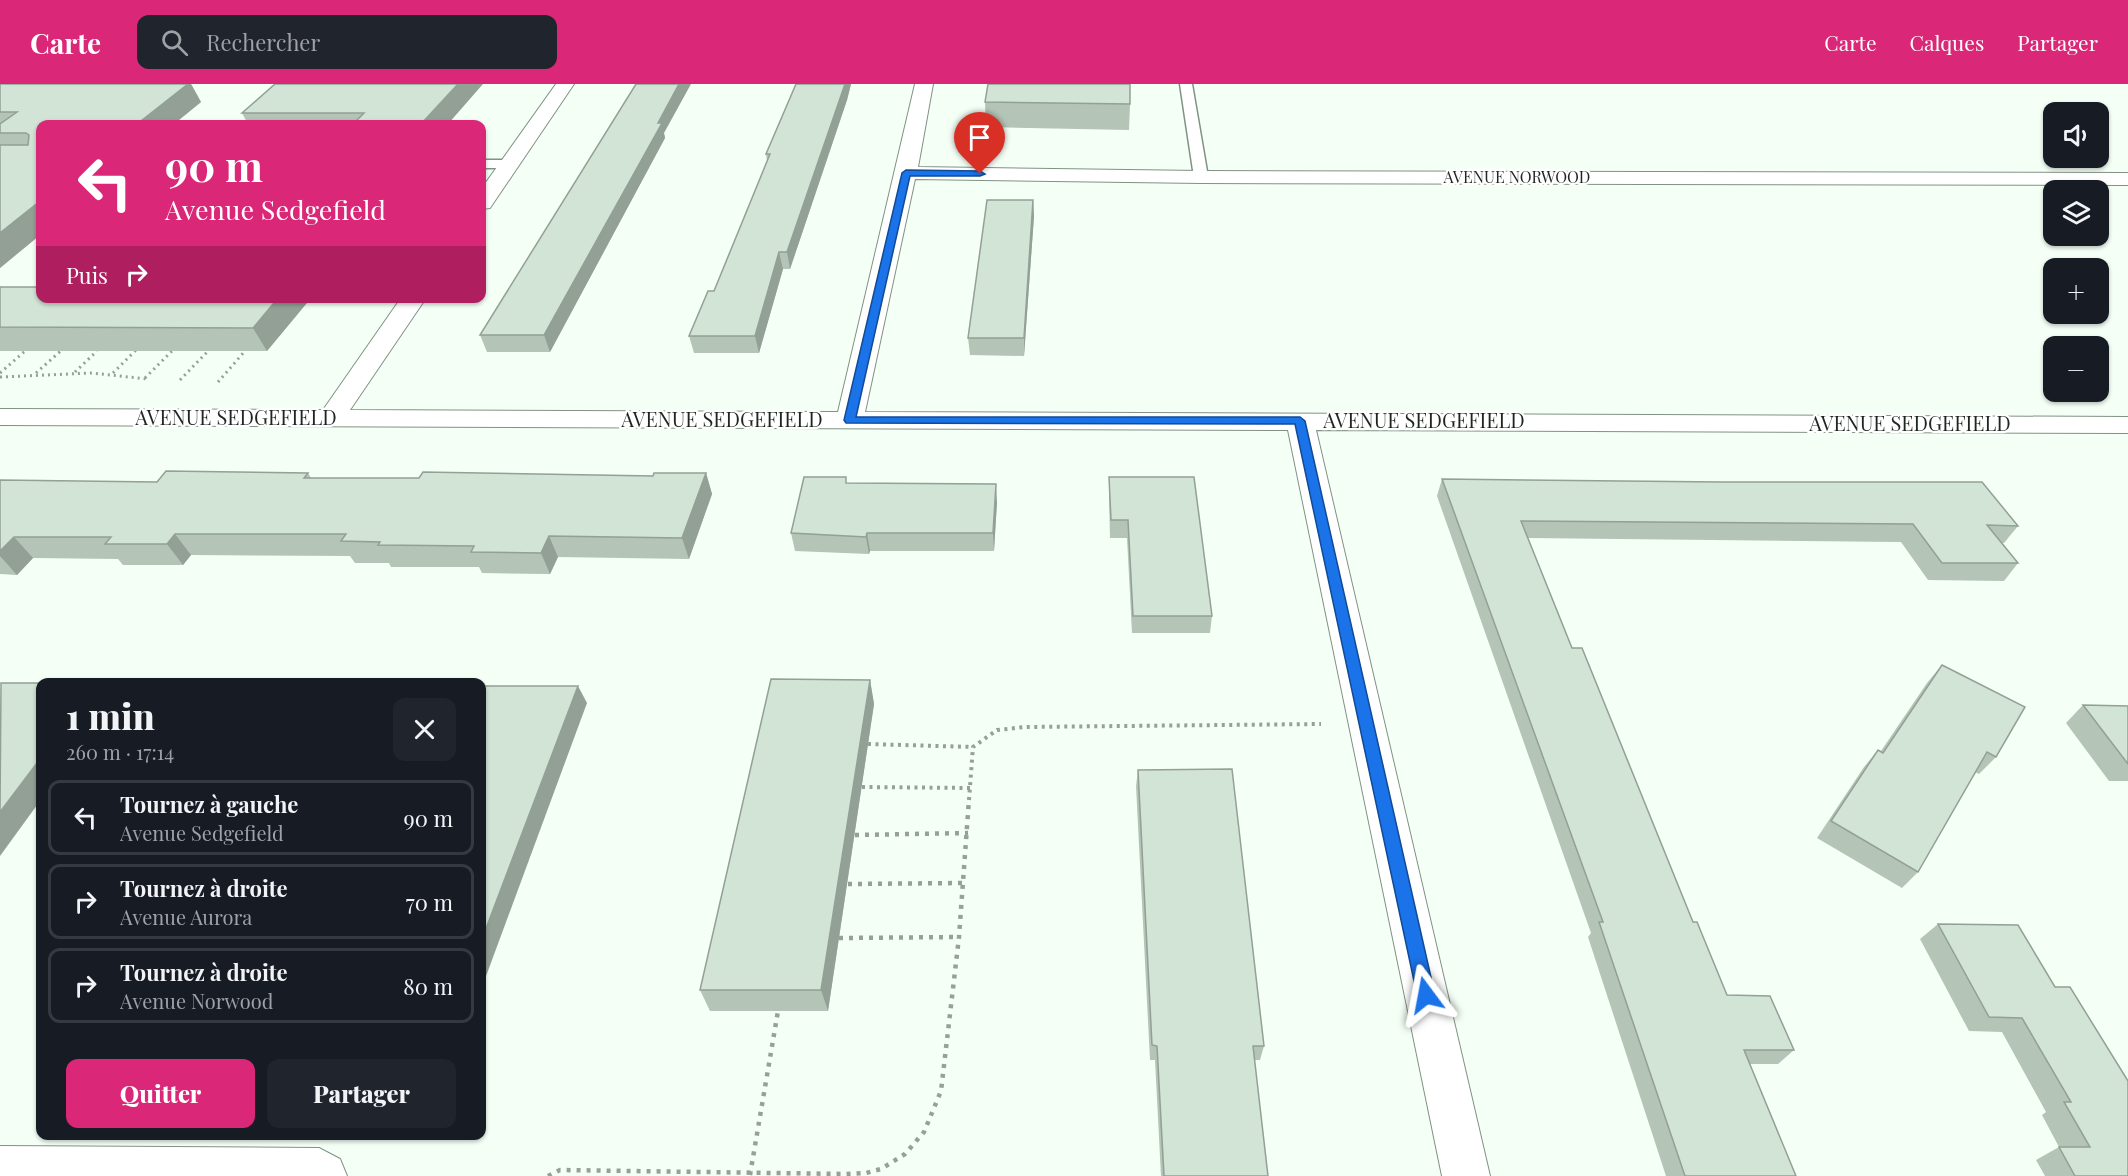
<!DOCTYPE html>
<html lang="fr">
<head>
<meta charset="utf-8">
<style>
  body { margin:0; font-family:"Playfair Display",serif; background:#20242c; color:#f1f3f6; height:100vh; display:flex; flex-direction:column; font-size:22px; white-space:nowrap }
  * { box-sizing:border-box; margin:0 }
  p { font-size:20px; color:#9ea1a6 }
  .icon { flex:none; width:33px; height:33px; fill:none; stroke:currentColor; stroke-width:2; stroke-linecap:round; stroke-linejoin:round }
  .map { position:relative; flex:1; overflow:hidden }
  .panel { position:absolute; left:36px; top:594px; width:450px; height:462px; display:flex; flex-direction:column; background:#171b24; border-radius:12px; box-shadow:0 2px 4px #0004 }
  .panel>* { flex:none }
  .top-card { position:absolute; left:36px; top:36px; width:450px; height:183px; border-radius:12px; box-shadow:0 2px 4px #0004; background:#db2777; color:#fff; overflow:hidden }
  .fabs { position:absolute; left:2043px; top:18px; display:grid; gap:12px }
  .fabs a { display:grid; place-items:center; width:66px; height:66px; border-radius:12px; background:#171b24; box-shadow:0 2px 4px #0004; font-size:30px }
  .pin { position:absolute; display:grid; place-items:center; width:51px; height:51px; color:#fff; margin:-62px -26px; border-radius:50% 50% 50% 0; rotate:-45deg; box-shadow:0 0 6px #0007 }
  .pin .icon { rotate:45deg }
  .me { position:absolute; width:66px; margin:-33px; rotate:347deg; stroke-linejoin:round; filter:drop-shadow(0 0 4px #0008) }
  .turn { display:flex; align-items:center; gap:21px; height:126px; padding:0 30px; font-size:27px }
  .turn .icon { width:78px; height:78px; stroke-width:2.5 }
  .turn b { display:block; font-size:42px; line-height:51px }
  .then { display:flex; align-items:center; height:57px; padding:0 30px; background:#0003; gap:12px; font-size:22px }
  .round { display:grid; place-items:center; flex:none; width:63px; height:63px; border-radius:12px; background:#20242c }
  .head { display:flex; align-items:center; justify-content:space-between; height:102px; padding:0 30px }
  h1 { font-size:36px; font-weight:800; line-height:45px }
  .primary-button { display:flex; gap:12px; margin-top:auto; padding:12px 30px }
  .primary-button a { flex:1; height:69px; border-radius:12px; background:#db2777; color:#fff; font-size:24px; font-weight:800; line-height:69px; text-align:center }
  .primary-button a+a { background:#20242c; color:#f1f3f6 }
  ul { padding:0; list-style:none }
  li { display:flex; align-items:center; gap:18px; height:75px; margin:0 12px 9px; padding:0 18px; border:3px solid #363941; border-radius:12px }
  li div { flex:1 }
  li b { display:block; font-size:22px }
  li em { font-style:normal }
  header { display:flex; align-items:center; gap:36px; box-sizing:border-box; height:84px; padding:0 30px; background:#db2777; color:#fff }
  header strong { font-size:28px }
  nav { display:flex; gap:33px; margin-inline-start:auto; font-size:21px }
  .search { width:420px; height:54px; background:#20242c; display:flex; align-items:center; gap:15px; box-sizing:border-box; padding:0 21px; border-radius:12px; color:#9ea1a6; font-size:22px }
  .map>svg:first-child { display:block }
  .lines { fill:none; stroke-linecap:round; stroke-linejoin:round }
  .service-casing { stroke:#809284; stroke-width:3 }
  .minor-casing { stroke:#809284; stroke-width:2 }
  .path-far2 { stroke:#96a098; stroke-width:3; stroke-dasharray:2 4; stroke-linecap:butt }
  .path-far1 { stroke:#96a098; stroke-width:4; stroke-dasharray:3 4.5; stroke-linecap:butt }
  .path { stroke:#96a098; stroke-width:4.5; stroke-dasharray:4 6; stroke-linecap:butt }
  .service { fill:#fff; fill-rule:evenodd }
  .minor { fill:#fff; fill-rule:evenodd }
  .wall { fill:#b4c4b7 }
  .shaded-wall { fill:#92a095 }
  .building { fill:#d1e4d5; stroke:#92a095; stroke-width:1.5 }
  .route { fill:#1a73e8; stroke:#114b97; stroke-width:1.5 }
  .labels { text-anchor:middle; stroke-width:4.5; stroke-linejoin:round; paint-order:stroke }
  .far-street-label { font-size:16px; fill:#1f2621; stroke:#fff }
  .street-label { font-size:20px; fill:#1f2621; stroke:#fff }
</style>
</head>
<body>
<header>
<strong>Carte</strong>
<div class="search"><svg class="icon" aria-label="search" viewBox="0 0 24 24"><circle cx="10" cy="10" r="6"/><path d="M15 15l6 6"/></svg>Rechercher</div>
<nav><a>Carte</a><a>Calques</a><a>Partager</a></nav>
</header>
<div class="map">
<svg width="2128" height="1092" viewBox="0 0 2128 1092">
  <rect width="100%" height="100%" fill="#f4fff6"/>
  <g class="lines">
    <!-- service casing -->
    <g class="service-casing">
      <g id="service">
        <polygon points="1180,0 1192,0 1208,93 1201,97 1194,93"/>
        <polygon points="482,76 509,76 516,80 509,84 482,84"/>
      </g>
    </g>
    <!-- minor casing -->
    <g class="minor-casing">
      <g id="minor">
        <polygon points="556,0 574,0 490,124 482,125 482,104"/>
        <polygon points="915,0 933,0 918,83 1201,87 2128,89 2128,101 1201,99 915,95 865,328 2128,333 2128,349 1316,346 1490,1092 1442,1092 1288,346 0,341 0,325 323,326 401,214 426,214 350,326 838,328"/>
        <polygon points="0,1062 319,1064 340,1075 347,1092 0,1092"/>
      </g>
    </g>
    <!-- path-far2 -->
    <g class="path-far2">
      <polyline points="75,288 97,267"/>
      <polyline points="0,289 25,267"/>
      <polyline points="36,289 64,264"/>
      <polyline points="113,289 138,264"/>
      <polyline points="0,293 92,289 147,295"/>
      <polyline points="145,294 172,267"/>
      <polyline points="180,296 210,265"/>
      <polyline points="218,298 245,267"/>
    </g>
    <!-- path-far1 -->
    <g class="path-far1">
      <polyline points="868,660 973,663"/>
      <polyline points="862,703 970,704"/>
      <polyline points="969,716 973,663 997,646 1025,643 1321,640"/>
    </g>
    <!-- path -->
    <g class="path">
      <polyline points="855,751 968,749"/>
      <polyline points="848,800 963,799"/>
      <polyline points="839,854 959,853"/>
      <polyline points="750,1091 778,927"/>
      <polyline points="548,1092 560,1086 846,1090 866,1089 881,1085 905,1070 924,1048 941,1007 959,853 969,715"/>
    </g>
    <!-- service -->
    <use href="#service" class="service"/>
    <!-- minor -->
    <use href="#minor" class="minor"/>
  </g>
  <!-- wall -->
  <g class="wall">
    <polygon points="0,0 191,0 201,18 174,40 40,40 40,151 0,184"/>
    <polygon points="275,0 448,40 248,40 242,29"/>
    <polygon points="796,0 851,0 847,16 790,185 783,185 759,269 694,269 689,252 714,207 767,77 766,70"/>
    <polygon points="985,18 1130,20 1129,46 986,43"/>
    <polygon points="664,49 665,54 550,268 487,268 480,251"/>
    <polygon points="1033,116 1034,132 1024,272 970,271 968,254"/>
    <polygon points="0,203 311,214 267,267 0,267"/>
    <polygon points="308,389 311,394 419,394 653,392 706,389 712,410 689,475 558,473 550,490 482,489 479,483 391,483 389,479 355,479 350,472 191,471 183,481 123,481 118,475 33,474 17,491 0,490 0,396 157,398"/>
    <polygon points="1109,393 1212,532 1210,549 1132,549 1127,454 1110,454 1109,410"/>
    <polygon points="1442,395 2018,442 2004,459 2002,459 2018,479 2004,497 1928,496 1901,458 1528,454 1572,564 1693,838 1727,911 1794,966 1778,980 1750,980 1796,1092 1666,1092 1588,853 1591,849 1437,412"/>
    <polygon points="847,399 997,418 994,467 870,467 869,470 795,467 791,449"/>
    <polygon points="1942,581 1996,673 1979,690 1975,688 1918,788 1902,804 1817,754 1864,683 1878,666 1881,667 1927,599"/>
    <polygon points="870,596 874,620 828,927 710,927 700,906"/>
    <polygon points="2083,621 2128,622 2128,697 2109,697 2066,639"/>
    <polygon points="1138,686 1264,962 1260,976 1254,976 1268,1092 1161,1092 1155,976 1150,976 1136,702"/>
    <polygon points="1938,840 2018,841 2128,1092 2045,1092 2036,1076 2059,1063 2042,1031 2046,1028 2002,948 1969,947 1920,855"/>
  </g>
  <!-- shaded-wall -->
  <g class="shaded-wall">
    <polygon points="188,0 191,0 201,18 174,40 137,40"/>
    <polygon points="458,0 483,0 448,40 421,40"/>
    <polygon points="679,0 691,0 664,49 665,54 550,268 544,251"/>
    <polygon points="845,0 851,0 847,16 790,185 787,168"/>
    <polygon points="1033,116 1034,132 1024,272 1024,254"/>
    <polygon points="40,117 40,151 0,184 0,149"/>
    <polygon points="779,168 783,185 759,269 755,252"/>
    <polygon points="278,214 311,214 267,267 253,244"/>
    <polygon points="706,389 712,410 689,475 682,454"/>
    <polygon points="996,400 997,418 994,467 993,449"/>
    <polygon points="867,449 870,467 869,470 866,453"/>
    <polygon points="175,450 191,471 183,481 167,460"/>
    <polygon points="549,452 558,473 550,490 541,469"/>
    <polygon points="14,453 33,474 17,491 0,472 0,467"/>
    <polygon points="870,596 874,620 828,927 821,906"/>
    <polygon points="578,602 587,619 482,903 482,855"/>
    <polygon points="40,675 40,717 0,772 0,728"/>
  </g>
  <!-- building -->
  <g class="building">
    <polygon points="0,0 188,0 137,40 40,40 40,117 0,149 0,61 28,61 29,51 26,49 0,49 0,40 17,28 0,28"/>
    <polygon points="275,0 458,0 421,40 353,40 364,29 242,29"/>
    <polygon points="636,0 679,0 658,39 662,39 544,251 480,251"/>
    <polygon points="796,0 845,0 787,168 779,168 755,252 689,252 708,207 714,207 770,70 766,70"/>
    <polygon points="988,0 1130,0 1130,20 985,18"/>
    <polygon points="987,116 1033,116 1024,254 968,254"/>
    <polygon points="0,203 40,203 40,214 278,214 253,244 0,243"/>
    <polygon points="166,387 308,389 304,394 419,394 423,388 653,392 654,389 706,389 682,454 549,452 541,469 471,468 474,462 378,461 380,458 341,457 346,450 175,450 167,460 105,460 111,453 14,453 0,467 0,396 157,398"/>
    <polygon points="804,393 846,393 846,399 996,400 993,449 867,449 866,453 791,449"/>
    <polygon points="1109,393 1194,393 1212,532 1133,532 1128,436 1111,436"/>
    <polygon points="1442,395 1721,398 1982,398 2018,442 1987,441 2018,479 1942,479 1913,440 1521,437 1572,564 1582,564 1693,838 1697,838 1727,911 1770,912 1794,966 1744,966 1796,1092 1685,1092 1599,838 1603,838"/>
    <polygon points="1942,581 2025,623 1996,673 1987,668 1918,788 1831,737 1878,666 1883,669"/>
    <polygon points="771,595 870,596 821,906 700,906"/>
    <polygon points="1,599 40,599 40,675 0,728"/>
    <polygon points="482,602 578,602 482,855"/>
    <polygon points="2083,621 2128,622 2128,680"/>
    <polygon points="1232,685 1264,962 1253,962 1268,1092 1164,1092 1157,962 1152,961 1138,686"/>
    <polygon points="1938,840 2018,841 2055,903 2070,903 2128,997 2128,1092 2075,1092 2059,1063 2090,1063 2064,1018 2071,1018 2022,934 1989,933"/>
  </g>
  <!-- route -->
  <polygon class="route" points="906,86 980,87 985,90 980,92 910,92 856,333 1300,333 1305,337 1435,911 1432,917 1426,919 1420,917 1417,911 1295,340 846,339 844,336 902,89"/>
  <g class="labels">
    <!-- far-street labels -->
    <g class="far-street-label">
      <text x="1517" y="99">AVENUE NORWOOD</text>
    </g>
    <!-- street labels -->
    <g class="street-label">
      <text x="236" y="341">AVENUE SEDGEFIELD</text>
      <text x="722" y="343">AVENUE SEDGEFIELD</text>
      <text x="1424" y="344">AVENUE SEDGEFIELD</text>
      <text x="1910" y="347">AVENUE SEDGEFIELD</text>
    </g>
  </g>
</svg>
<div class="fabs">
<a><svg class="icon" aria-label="sound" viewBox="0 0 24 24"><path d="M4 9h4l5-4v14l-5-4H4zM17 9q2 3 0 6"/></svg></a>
<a><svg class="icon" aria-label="layers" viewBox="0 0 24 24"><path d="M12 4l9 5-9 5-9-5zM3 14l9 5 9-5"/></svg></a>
<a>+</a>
<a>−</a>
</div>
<div class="pin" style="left:980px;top:90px;background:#d93025"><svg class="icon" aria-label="arrive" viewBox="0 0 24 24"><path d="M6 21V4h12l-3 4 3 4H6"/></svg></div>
<svg class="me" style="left:1426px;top:911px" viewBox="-20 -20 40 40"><path d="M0-17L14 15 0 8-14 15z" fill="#1a73e8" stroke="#fff" stroke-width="4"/></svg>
<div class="top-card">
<div class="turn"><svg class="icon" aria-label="left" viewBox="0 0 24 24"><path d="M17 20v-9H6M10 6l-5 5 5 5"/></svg><div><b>90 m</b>Avenue Sedgefield</div></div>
<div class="then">Puis<svg class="icon" aria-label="right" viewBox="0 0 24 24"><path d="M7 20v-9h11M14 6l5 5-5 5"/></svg></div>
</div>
<section class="panel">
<div class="head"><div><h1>1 min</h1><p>260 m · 17:14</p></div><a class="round"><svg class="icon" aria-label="close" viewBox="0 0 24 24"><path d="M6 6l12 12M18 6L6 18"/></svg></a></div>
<ul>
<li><svg class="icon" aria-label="left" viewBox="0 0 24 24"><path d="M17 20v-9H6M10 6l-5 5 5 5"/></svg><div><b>Tournez à gauche</b><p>Avenue Sedgefield</p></div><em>90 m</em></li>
<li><svg class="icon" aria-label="right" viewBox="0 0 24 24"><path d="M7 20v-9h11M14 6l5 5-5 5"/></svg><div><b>Tournez à droite</b><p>Avenue Aurora</p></div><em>70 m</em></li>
<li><svg class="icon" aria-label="right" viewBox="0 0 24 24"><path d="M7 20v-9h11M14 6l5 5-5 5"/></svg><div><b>Tournez à droite</b><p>Avenue Norwood</p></div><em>80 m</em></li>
</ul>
<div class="primary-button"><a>Quitter</a><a>Partager</a></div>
</section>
</div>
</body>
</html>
